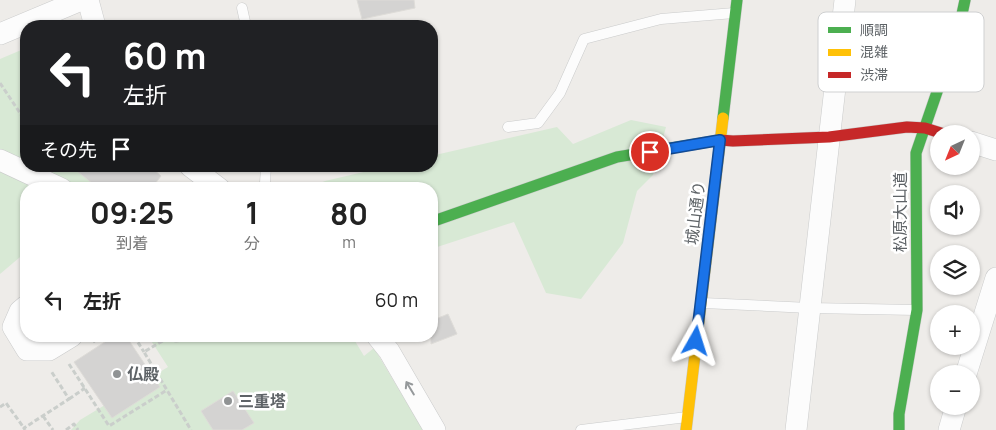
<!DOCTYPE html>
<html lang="ja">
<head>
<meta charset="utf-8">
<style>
  body { margin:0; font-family:Manrope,"Noto Sans JP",sans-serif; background:#f6f6f6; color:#222; height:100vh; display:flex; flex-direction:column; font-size:19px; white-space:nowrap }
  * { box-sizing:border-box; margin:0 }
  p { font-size:16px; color:#767676 }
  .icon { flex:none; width:28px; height:28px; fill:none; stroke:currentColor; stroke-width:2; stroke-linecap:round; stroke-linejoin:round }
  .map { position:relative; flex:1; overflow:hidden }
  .panel { position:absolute; left:20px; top:182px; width:418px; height:160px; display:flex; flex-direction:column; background:#fff; border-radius:20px; box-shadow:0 1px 4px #0004 }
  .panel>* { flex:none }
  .banner { position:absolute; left:20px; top:20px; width:418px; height:152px; border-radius:20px; box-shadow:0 1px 4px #0004; background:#202124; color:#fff; overflow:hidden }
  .needle { width:32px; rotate:223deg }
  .buttons { position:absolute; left:930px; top:125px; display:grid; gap:10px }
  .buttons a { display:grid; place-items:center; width:50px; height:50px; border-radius:50%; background:#fff; box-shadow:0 1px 4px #0004; font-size:25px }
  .pin { position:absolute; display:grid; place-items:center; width:42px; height:42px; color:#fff; margin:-21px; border:2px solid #fff; border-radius:50%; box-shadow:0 1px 5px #0007 }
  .me { position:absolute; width:55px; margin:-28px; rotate:6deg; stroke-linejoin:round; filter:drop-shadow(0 0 4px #0008) }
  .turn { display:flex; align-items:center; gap:18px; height:105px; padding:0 20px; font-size:22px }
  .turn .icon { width:65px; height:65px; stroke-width:2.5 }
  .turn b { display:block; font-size:35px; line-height:42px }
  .then { display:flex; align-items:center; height:48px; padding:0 20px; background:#0003; gap:10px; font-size:19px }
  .eta { display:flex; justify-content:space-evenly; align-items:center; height:85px; text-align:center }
  .eta b { font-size:30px; font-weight:700; line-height:35px }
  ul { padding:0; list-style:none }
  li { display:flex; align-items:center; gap:15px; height:65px; padding:0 20px }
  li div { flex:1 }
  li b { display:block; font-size:19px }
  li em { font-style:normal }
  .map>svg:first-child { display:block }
  .green { fill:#d8e9d5 }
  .building { fill:#d4d3d2; stroke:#dedcd8 }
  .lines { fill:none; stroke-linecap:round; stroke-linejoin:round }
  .lane-casing { stroke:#cacbcb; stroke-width:11 }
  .street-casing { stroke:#cacbcb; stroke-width:22 }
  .fast-casing { stroke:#c8c9c8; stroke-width:12 }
  .slow-casing { stroke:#c8c9c8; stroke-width:12 }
  .jam-casing { stroke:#c8c9c8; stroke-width:12 }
  .path { stroke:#cacecb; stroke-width:3; stroke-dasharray:5 2.5; stroke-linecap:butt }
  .lane { stroke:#fcfcfc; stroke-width:10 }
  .street { stroke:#fcfcfc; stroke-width:21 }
  .fast { stroke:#4caf50; stroke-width:11 }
  .slow { stroke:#ffc107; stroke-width:11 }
  .jam { stroke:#c62828; stroke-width:11 }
  .oneway { stroke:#95999b }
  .route-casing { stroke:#114b97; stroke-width:12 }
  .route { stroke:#1a73e8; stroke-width:9 }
  .poi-dot { fill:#909394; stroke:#fff; stroke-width:2 }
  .labels { text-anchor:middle; stroke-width:5; stroke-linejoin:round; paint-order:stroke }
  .street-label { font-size:16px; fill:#5e6367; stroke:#fff }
  .poi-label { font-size:16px; font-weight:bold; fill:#5e6367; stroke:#fff; text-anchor:start }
  .key { fill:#fff; stroke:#cfd0d1; stroke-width:1 }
  .key-label { font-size:14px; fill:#5e6367 }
</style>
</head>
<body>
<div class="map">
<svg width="996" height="430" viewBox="0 0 996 430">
  <rect width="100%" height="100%" fill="#eeece9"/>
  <!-- green -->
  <g class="green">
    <polygon points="26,48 26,166 95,166 121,189 26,189 26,252 0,274 0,59"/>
    <polygon points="631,120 666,127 653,175 637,191 623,243 581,299 546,293 514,222 431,249 431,189 306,189 325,181 389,166 431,166 431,156 557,127 573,144"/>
    <polygon points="148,336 352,336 364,356 374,348 423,430 71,430 80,420 168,367"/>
  </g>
  <!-- building -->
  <g class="building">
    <polygon points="357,0 414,0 415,8 362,19"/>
    <polygon points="71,166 150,166 161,176 151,189 99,189"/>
    <polygon points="448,314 457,334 431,344 431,321"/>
    <polygon points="114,336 126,336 160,387 112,418 74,362"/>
    <polygon points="233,391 254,423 242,430 213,430 201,411"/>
  </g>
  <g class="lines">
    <!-- lane casing -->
    <g class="lane-casing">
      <g id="lane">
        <polyline points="242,8 246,26"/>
        <polyline points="508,127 538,123 560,93 584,39 661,19 734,13"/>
        <polyline points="262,189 265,183 266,166"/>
        <polyline points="703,303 810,308 916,310"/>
        <polyline points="581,430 687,417"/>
      </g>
    </g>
    <!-- street casing -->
    <g class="street-casing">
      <g id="street">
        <polyline points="88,0 95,26"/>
        <polyline points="0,34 81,0"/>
        <polyline points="971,142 996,150"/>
        <polyline points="0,160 62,189"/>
        <polyline points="190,166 220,189"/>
        <polyline points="26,306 20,311 13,327 27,350 49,350 72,336"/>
        <polyline points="377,336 389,351 435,430"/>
        <polyline points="966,374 996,278"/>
        <polyline points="796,430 845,0"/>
        <polyline points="949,430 956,406"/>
      </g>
    </g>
    <!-- fast casing -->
    <g class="fast-casing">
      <g id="fast">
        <polyline points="723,118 737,0"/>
        <polyline points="431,222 617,157 720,140"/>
        <polyline points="899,430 899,414 917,310 916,153 959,28 965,0"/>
      </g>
    </g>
    <!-- slow casing -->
    <g class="slow-casing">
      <polyline id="slow" points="686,430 723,118"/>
    </g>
    <!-- jam casing -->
    <g class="jam-casing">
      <polyline id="jam" points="720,140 733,141 829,137 907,127 925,128 944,134"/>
    </g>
    <!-- path -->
    <g class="path">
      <polyline points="0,83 26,122"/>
      <polyline points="134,336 144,352"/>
      <path d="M168,337C174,343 181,342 186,336"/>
      <polyline points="169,337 144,352 191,430"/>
      <polyline points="93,342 101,336"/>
      <polyline points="69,364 109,426 167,390"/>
      <polyline points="69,399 85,388"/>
      <polyline points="0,407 6,403 24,428"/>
      <polyline points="43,416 53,430"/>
      <polyline points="25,430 24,428 69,399 51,371"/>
      <polyline points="66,430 74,424 78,430"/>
    </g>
    <!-- lane -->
    <use href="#lane" class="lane"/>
    <!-- street -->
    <use href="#street" class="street"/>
    <!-- fast -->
    <use href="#fast" class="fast"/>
    <!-- slow -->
    <use href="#slow" class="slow"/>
    <!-- jam -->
    <use href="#jam" class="jam"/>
  </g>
  <!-- one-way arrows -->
  <defs><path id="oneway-shaft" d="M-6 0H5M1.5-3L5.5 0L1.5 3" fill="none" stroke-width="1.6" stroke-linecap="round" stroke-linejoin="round" transform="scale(1.25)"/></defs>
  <use class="oneway" href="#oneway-shaft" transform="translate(410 388) rotate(-121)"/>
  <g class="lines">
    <!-- route casing -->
    <g class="route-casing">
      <polyline id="route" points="650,152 720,140 696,341"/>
    </g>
    <!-- route -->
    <use href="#route" class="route"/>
  </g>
  <!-- markers -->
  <g class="poi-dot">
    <circle cx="117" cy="374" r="5"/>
    <circle cx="228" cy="401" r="5"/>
  </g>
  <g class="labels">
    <!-- street labels -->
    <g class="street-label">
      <text transform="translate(900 212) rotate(-90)" y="6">松原大山道</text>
      <text transform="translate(695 213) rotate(-83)" y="6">城山通り</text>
    </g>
    <!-- poi labels -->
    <g class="poi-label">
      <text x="127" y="380">仏殿</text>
      <text x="238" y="407">三重塔</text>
    </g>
  </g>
  <!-- legend -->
  <rect x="818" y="12" width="166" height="80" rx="8" class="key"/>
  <rect x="828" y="27" width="23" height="6" fill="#4caf50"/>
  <rect x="828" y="49" width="23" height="7" fill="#ffc107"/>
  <rect x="828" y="72" width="23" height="6" fill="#c62828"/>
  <g class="key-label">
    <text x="860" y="35">順調</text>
    <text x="860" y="57">混雑</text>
    <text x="860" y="80">渋滞</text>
  </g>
</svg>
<div class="buttons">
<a><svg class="needle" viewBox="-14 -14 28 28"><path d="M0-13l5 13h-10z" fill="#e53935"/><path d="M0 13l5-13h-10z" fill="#767676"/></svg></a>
<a><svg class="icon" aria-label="sound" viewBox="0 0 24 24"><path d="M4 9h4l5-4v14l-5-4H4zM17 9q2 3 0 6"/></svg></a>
<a><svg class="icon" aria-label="layers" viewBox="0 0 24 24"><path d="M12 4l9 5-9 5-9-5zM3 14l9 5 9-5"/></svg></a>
<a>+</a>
<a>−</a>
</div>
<div class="pin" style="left:650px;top:152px;background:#d93025"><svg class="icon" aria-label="arrive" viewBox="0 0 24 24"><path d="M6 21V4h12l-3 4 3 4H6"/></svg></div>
<svg class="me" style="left:696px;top:341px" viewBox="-20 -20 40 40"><path d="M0-17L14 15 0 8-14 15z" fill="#1a73e8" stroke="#fff" stroke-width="4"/></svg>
<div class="banner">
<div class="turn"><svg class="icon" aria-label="left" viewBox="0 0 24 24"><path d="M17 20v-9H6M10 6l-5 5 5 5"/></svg><div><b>60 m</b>左折</div></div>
<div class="then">その先<svg class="icon" aria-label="arrive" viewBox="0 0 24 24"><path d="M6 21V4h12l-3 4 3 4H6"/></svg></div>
</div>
<section class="panel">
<div class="eta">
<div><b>09:25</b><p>到着</p></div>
<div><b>1</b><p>分</p></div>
<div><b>80</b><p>m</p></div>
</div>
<ul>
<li><svg class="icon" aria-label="left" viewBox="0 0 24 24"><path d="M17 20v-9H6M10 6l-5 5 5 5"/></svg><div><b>左折</b></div><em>60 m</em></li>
</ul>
</section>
</div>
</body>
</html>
